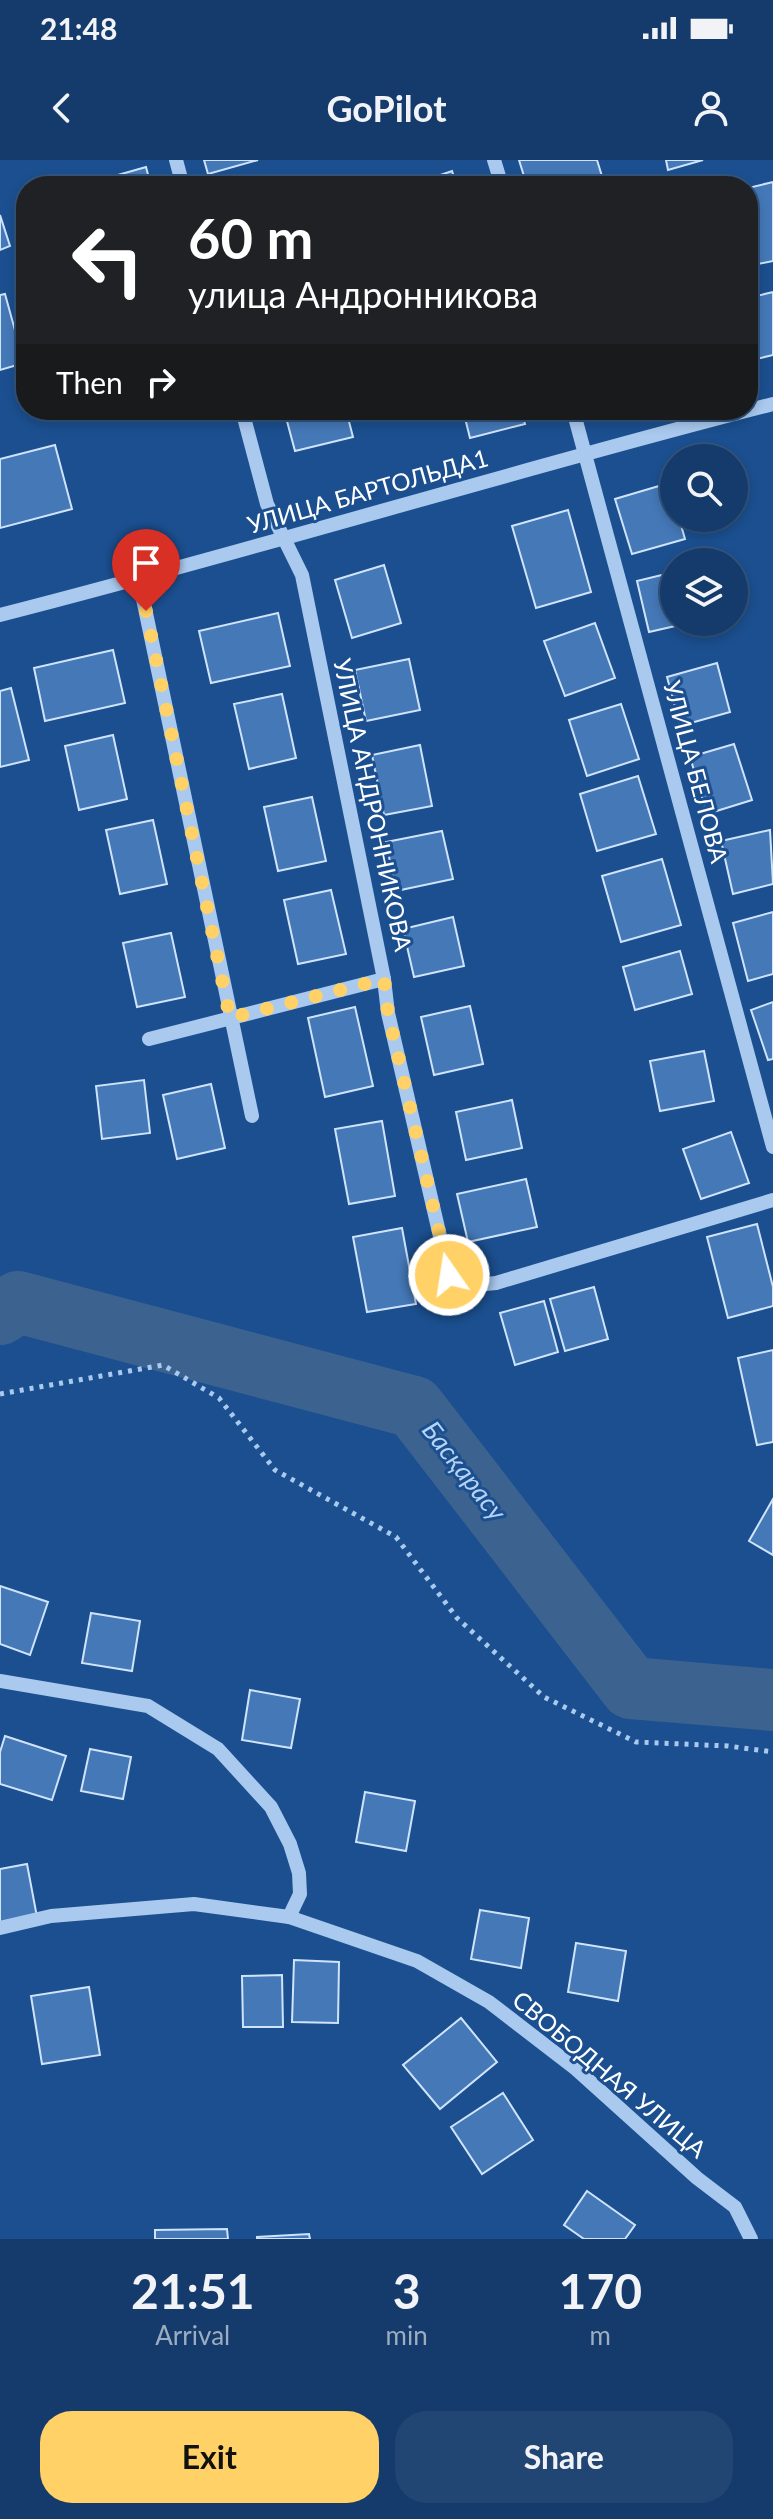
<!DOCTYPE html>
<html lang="en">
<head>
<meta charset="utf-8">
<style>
  body { margin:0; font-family:Lato,sans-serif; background:#214673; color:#f1f3f6; height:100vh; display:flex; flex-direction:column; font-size:30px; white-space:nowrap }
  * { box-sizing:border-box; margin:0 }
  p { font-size:26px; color:#9dadc1 }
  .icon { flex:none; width:44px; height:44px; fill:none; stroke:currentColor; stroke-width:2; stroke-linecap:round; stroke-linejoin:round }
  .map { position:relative; height:2079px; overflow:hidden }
  .details { display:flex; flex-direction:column; background:#143b6b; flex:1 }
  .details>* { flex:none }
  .banner { position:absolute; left:16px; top:16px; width:742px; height:244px; border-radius:32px; box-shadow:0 4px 12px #0003,0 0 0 2px #33557e; background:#202124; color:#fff; overflow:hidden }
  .fabs { position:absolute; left:660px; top:284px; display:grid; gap:16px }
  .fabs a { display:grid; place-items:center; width:88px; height:88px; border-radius:50%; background:#143b6b; box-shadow:0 4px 12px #0003,0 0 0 2px #33557e; font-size:40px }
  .pin { position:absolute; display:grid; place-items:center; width:68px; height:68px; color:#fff; margin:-82px -34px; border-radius:50% 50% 50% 0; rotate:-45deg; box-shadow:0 0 8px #0007 }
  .pin .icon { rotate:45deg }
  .me { position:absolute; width:88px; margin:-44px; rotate:347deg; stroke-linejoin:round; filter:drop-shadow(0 0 6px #0008) }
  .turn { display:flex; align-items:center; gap:28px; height:168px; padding:0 40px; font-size:36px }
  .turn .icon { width:104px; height:104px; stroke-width:2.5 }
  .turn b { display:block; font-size:56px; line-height:68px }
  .then { display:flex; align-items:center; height:76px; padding:0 40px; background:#0003; gap:16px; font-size:30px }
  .eta { display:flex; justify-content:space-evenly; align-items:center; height:136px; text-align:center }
  .eta b { font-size:48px; font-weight:700; line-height:56px }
  .primary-button { display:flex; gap:16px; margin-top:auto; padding:16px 40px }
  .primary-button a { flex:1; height:92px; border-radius:32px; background:#ffd166; color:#111; font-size:32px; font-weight:700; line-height:92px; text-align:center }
  .primary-button a+a { background:#214673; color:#f1f3f6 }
  .status { display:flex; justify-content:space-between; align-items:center; height:56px; padding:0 40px; background:#143b6b; direction:ltr }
  .status svg { height:22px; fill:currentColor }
  header { display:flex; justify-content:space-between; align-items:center; height:104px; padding:0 40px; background:#143b6b; font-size:36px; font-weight:700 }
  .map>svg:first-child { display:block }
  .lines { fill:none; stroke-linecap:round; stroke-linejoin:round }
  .river { stroke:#3c6290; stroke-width:62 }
  .building { fill:#4478b7; stroke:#cfe3fa; stroke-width:2 }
  .path { stroke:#a9c9ee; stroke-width:5; stroke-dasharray:4 6; stroke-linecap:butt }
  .minor { stroke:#a9c9ee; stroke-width:14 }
  .route { stroke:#ffd166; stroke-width:14; stroke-dasharray:0 25.2 }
  .labels { text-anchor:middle; stroke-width:6; stroke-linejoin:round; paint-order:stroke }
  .street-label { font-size:24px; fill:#fff; stroke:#1b4f8f }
  .water-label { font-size:26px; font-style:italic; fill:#b5d3f5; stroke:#1b4f8f }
</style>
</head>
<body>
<div class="status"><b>21:48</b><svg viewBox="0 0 49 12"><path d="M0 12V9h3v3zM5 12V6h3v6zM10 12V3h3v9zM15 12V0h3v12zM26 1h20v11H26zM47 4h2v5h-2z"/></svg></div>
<header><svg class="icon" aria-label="back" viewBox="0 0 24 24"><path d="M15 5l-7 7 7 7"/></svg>GoPilot<svg class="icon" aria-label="person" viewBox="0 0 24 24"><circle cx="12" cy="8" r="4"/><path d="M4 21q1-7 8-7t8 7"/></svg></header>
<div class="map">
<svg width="773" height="2079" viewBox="0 0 773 2079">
  <rect width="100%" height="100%" fill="#1b4f8f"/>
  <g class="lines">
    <!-- river -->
    <polyline class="river" points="0,1154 18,1142 414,1247 631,1528 773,1540"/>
  </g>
  <!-- building -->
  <g class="building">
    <polygon points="204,0 258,0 208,14"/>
    <polygon points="519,0 597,0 605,26 527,26"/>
    <polygon points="666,0 703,0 668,10"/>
    <polygon points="146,7 151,26 79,26"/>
    <polygon points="452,11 457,26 408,26"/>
    <polygon points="773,22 773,101 748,106 748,28"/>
    <polygon points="0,55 10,86 0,90"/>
    <polygon points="773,132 773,195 748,201 748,138"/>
    <polygon points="5,134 24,203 0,210 0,135"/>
    <polygon points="284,250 346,250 353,277 295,291"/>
    <polygon points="463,250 521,250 525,264 470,278"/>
    <polygon points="55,285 72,349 0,368 0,299"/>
    <polygon points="669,323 674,340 674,358 679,358 685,379 632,394 615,339"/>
    <polygon points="568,350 591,432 536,448 512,366"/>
    <polygon points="384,405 401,463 352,478 335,420"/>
    <polygon points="674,412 674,462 693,462 649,472 637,421"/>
    <polygon points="278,453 290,506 211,523 199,471"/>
    <polygon points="595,463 615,518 565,536 544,481"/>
    <polygon points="113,490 125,543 45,561 34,508"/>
    <polygon points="409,499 420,550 366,561 355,510"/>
    <polygon points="717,503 730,552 680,566 667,517"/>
    <polygon points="11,528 29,600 0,607 0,531"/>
    <polygon points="282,534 296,598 249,609 234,544"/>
    <polygon points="621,544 639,599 587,616 569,560"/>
    <polygon points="113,575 127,639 79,650 65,586"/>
    <polygon points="734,584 752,640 707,654 690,597"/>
    <polygon points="420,585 432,646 384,655 372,595"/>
    <polygon points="638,616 656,674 597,691 580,634"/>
    <polygon points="312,637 326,701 278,711 264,647"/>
    <polygon points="153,660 167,724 120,734 106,670"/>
    <polygon points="770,670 773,724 733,734 721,681"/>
    <polygon points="442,671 453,719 396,731 386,682"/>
    <polygon points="662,699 681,765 621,782 602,716"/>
    <polygon points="331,730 346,794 298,804 284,740"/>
    <polygon points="773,752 773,814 748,821 733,763"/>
    <polygon points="453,757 464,806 414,817 403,769"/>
    <polygon points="171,773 185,837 137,847 123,783"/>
    <polygon points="680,791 692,834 635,850 623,807"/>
    <polygon points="773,842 773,899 768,900 751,850"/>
    <polygon points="470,846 483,904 434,915 421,857"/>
    <polygon points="355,847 373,926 325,937 308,858"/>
    <polygon points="704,891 714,941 660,951 650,901"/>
    <polygon points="144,920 150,973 102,979 96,926"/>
    <polygon points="211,924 225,988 177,999 163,935"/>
    <polygon points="512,940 522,988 466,1000 456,952"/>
    <polygon points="382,961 395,1036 349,1044 335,969"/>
    <polygon points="731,972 749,1023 701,1039 683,989"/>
    <polygon points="526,1019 537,1067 468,1082 457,1034"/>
    <polygon points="757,1064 773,1127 773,1146 728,1158 707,1077"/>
    <polygon points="402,1068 416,1144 367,1152 353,1077"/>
    <polygon points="594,1127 608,1179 565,1191 550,1139"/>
    <polygon points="544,1141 558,1192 515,1205 500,1153"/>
    <polygon points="773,1190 773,1282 757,1285 738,1198"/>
    <polygon points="773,1339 773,1395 749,1381"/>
    <polygon points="0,1426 48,1442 30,1495 0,1484"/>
    <polygon points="91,1453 140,1461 132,1511 82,1503"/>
    <polygon points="250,1530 300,1539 291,1588 242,1580"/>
    <polygon points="5,1576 66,1596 52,1640 0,1624 0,1592"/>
    <polygon points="90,1589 131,1597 123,1639 81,1631"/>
    <polygon points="365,1632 415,1641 406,1691 356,1682"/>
    <polygon points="27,1704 37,1757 0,1764 0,1709"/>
    <polygon points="480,1750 529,1758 521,1808 471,1799"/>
    <polygon points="576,1783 626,1791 618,1841 568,1832"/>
    <polygon points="294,1800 339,1802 338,1863 292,1862"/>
    <polygon points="282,1815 283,1867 243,1867 242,1816"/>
    <polygon points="89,1827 100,1895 42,1904 31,1836"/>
    <polygon points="461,1858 497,1902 440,1949 403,1905"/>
    <polygon points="503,1933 533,1980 482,2014 451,1967"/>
    <polygon points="587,2031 635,2065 625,2079 584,2079 564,2065"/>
    <polygon points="227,2069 228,2079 155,2079 155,2070"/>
    <polygon points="309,2074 310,2079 257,2079 257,2077"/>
  </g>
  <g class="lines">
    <!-- path -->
    <polyline class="path" points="0,1234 163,1205 219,1238 275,1310 396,1377 457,1458 544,1537 636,1582 728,1586 773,1592"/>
    <!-- minor -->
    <g class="minor">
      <polyline points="176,0 183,26"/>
      <polyline points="494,0 502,26"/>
      <polyline points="573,250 773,987"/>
      <polyline points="139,420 252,956"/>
      <path d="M0,455C259,389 514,310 773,244"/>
      <polyline points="384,819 388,853 449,1115 464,1126 496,1123 773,1040"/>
      <polyline points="149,879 384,819 302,415 267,344 242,250"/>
      <polyline points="0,1521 148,1546 218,1589 271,1647 290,1684 299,1713 300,1734 289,1757"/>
      <polyline points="0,1768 51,1756 194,1744 289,1757 417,1801 489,1842 576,1909 697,2018 735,2047 751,2079"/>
    </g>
  </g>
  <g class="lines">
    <!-- route -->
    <polyline class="route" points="146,451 230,858 384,819 388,853 449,1115"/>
  </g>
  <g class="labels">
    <!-- street labels -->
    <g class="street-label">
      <text transform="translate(368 332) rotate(-16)" y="8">УЛИЦА БАРТОЛЬДА1</text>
      <text transform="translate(695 612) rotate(75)" y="8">УЛИЦА БЕЛОВА</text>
      <text transform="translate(372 645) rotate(78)" y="8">УЛИЦА АНДРОННИКОВА</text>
      <text transform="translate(609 1915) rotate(40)" y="8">СВОБОДНАЯ УЛИЦА</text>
    </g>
    <!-- water labels -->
    <g class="water-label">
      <text transform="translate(464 1311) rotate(52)" y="9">Басқарасу</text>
    </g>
  </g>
</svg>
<div class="fabs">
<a><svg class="icon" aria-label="search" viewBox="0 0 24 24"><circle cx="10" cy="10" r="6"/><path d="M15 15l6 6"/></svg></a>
<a><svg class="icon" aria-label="layers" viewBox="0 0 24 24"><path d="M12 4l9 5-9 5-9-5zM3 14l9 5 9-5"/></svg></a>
</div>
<div class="pin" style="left:146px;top:451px;background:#d93025"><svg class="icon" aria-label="arrive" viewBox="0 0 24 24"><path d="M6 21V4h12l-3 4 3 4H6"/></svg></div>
<svg class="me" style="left:449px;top:1115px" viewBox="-20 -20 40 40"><circle r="17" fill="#ffd166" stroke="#fff" stroke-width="3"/><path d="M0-11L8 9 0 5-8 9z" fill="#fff"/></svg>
<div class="banner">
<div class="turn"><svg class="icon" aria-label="left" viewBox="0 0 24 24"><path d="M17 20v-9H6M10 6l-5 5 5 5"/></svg><div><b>60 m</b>улица Андронникова</div></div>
<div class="then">Then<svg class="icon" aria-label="right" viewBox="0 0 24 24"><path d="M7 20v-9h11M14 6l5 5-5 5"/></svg></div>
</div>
</div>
<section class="details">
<div class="eta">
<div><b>21:51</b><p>Arrival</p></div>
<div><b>3</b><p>min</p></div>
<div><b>170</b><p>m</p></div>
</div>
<div class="primary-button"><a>Exit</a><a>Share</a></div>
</section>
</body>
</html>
